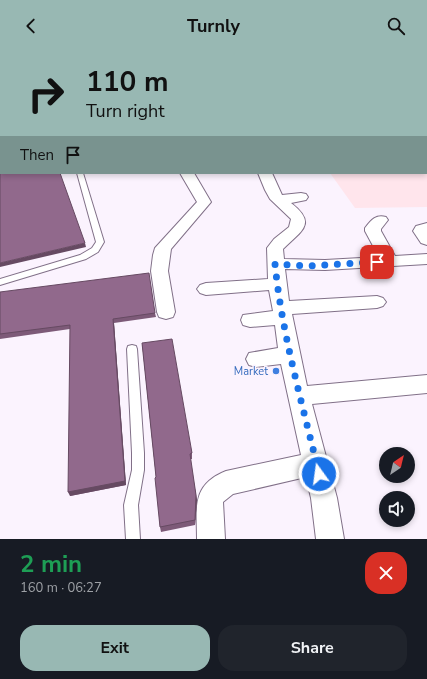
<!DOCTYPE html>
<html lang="en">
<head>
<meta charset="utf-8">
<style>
  body { margin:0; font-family:"Nunito Sans",sans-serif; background:#20242c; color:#f1f3f6; height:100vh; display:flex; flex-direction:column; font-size:15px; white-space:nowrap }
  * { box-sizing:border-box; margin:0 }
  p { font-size:13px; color:#9ea1a6 }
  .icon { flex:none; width:22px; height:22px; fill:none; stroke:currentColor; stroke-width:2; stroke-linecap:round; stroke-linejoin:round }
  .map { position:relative; height:487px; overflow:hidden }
  .details { display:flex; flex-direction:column; background:#171b24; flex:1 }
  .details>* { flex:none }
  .top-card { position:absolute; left:0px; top:0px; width:427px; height:122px; box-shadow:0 2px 6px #0003; background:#98b8b3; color:#111; overflow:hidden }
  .needle { width:26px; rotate:35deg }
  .tools { position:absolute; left:379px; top:395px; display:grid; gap:8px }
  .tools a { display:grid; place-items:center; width:36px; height:36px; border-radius:50%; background:#171b24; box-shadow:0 2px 6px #0003; font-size:20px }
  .pin { position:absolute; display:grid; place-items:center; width:34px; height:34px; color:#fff; margin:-17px; border-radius:8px; box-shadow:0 2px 6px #0006 }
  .me { position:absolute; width:44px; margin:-22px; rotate:346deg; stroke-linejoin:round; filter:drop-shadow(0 0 3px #0008) }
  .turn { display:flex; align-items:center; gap:14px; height:84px; padding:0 20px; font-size:18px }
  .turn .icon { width:52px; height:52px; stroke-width:2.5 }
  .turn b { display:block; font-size:28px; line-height:34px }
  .then { display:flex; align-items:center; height:38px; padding:0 20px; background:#0003; gap:8px; font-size:15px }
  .round { display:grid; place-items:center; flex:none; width:42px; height:42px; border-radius:16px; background:#20242c }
  .headline { display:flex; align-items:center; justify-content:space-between; height:68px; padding:0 20px }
  h1 { font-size:24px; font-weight:700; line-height:30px; color:#1e9e55 }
  .action { display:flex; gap:8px; margin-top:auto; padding:8px 20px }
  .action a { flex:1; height:46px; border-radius:16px; background:#98b8b3; color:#111; font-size:16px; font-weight:700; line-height:46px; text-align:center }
  .action a+a { background:#20242c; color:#f1f3f6 }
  header { display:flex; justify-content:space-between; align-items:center; height:52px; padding:0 20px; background:#98b8b3; color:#111; font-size:18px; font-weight:700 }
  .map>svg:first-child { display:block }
  .education { fill:#ffe5ec }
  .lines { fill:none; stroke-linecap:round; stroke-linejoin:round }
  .service-casing { stroke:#817088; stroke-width:2 }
  .minor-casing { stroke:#817088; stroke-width:2 }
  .secondary-casing { stroke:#817088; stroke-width:2 }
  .path { stroke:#a9a2ac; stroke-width:1.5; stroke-dasharray:0.5 1.5; stroke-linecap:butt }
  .service { fill:#fff; fill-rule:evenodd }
  .minor { fill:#fff; fill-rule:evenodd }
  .secondary { fill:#fff; fill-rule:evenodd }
  .wall { fill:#7d5a78 }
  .shaded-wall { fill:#664a62 }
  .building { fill:#91698c; stroke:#664a62 }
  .route { stroke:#1a73e8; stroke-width:7; stroke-dasharray:0 12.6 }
  .shop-dot { fill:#3f7fe0; stroke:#fbf3fe; stroke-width:1.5 }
  .labels { text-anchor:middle; stroke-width:3; stroke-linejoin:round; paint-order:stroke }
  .shop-label { font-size:11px; fill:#366cbe; stroke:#fbf3fe; text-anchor:end }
</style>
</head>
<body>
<header><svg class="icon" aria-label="back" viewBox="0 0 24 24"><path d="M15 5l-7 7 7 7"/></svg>Turnly<svg class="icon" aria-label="search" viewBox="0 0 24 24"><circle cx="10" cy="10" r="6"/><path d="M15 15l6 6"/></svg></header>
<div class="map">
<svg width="427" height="487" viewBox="0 0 427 487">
  <rect width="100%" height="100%" fill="#fbf3fe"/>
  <!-- education -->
  <polygon class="education" points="243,0 427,0 427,155 355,156 330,121 426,121 426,1"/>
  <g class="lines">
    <!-- service casing -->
    <g class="service-casing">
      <g id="service">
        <rect x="0" y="39" width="1" height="2"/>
        <rect x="0" y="52" width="1" height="4"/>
        <polygon points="77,121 83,121 104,190 98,200 86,207 0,233 0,227 80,203 92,196 96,190"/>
        <polygon points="132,293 136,294 137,297 144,401 144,418 138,453 140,487 126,487 124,453 132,418 132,401 127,297 128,294"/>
      </g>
    </g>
    <!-- minor casing -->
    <g class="minor-casing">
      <g id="minor">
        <rect x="198" y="0" width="8" height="1"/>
        <polygon points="180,121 194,121 211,150 171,197 168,219 175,260 173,265 166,267 159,265 157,260 151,219 153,203 155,196 197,150"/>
        <path d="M258,121H272L282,143L301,141L306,142L308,145L306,148L291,151C318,172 301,179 283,197L284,207L325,208L379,205L365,179V176C371,168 376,162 386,165L388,168L381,177V179L395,204L427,202V212L325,218L285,217L289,249L377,244L383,246L386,250L383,254L377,256L292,262L307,334L427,323V341L312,352L337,446L344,487H316L311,446L306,425L233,442L223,450L225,487H197C197,456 191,433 226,419L301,403L281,312L256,315L249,313L246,307L249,301L278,296L275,273L250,275L243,273L241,268L243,263L273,259L269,238L206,243L200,241L197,237L200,233L206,231L268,227L267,196L274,187L289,175L291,167L270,147L265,138Z"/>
        <polygon points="427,171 427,193 421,191 413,179 416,174"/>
      </g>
    </g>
    <!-- secondary casing -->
    <g class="secondary-casing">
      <rect id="secondary" x="0" y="23" width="1" height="6"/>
    </g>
    <!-- path -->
    <polyline class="path" points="24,1 30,0"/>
    <!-- service -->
    <use href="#service" class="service"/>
    <!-- minor -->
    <use href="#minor" class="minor"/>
    <!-- secondary -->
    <use href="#secondary" class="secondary"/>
  </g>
  <!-- wall -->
  <g class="wall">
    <rect x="134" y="0" width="38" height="1"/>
    <polygon points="209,0 237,0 238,1 210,1"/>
    <polygon points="284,0 306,0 306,1 285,1"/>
    <polygon points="0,240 155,261 156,265 114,271 126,433 70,444 70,277 0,287"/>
    <polygon points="142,291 192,401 192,407 190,407 197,448 195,473 161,480 160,475 156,425"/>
  </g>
  <!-- shaded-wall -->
  <g class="shaded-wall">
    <polygon points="85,191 86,195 0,215 0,211"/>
    <polygon points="113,267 114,271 126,433 70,444 68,440"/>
    <polygon points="196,443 197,448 195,473 195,468"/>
  </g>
  <!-- building -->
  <g class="building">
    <rect x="140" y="0" width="32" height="1"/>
    <polygon points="217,0 237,0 238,1 218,1"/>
    <polygon points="0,95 1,95 1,121 60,121 85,191 0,211"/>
    <polygon points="149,221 155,261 113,267 125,429 68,440 70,273 0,282 0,240"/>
    <polygon points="172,287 192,401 190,402 196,443 195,468 160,475 155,426 156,425 142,291"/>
  </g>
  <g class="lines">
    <!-- route -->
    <path class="route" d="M319,422C303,353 282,284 275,212L310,214L377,210"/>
  </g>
  <!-- markers -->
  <circle class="shop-dot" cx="276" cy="319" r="4"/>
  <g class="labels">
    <!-- shop labels -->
    <g class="shop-label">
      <text x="268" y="323">Market</text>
    </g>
  </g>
</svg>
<div class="tools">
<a><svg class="needle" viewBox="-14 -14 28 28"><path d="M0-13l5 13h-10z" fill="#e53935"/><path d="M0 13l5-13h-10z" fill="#9ea1a6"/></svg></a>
<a><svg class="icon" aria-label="sound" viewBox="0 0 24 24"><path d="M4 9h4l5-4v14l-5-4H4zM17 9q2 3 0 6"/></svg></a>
</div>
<div class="pin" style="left:377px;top:210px;background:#d93025"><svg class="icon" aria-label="arrive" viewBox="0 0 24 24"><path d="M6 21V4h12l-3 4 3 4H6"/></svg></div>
<svg class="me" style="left:319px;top:422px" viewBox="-20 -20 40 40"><circle r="17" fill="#1a73e8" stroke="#fff" stroke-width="3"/><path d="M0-11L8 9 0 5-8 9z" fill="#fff"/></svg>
<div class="top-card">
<div class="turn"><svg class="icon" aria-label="right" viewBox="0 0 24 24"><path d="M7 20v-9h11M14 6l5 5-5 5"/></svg><div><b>110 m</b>Turn right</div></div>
<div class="then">Then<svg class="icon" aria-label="arrive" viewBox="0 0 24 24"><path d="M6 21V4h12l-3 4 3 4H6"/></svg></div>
</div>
</div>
<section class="details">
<div class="headline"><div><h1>2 min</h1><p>160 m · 06:27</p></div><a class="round" style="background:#d93025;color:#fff"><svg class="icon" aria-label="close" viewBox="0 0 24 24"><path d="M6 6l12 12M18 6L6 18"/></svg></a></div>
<div class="action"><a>Exit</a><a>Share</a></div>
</section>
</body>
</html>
